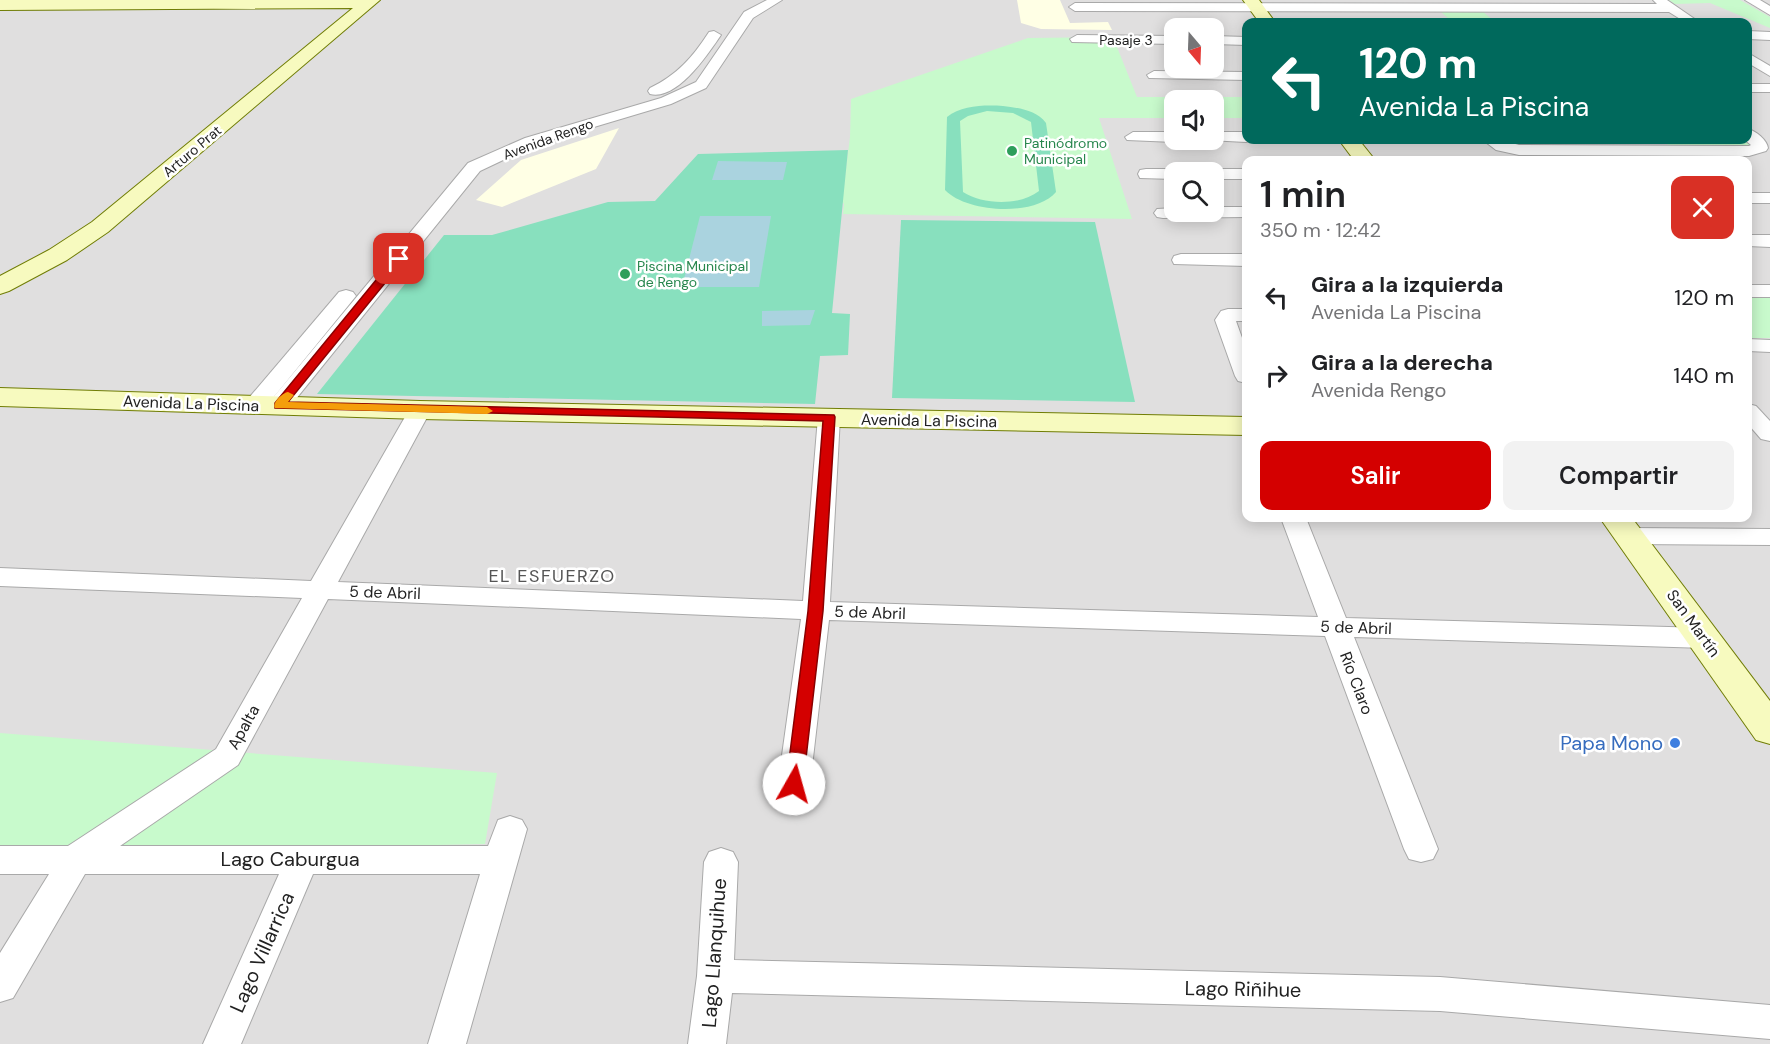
<!DOCTYPE html>
<html lang="es">
<head>
<meta charset="utf-8">
<style>
  body { margin:0; font-family:"DM Sans",sans-serif; background:#f2f2f2; color:#202124; height:100vh; display:flex; flex-direction:column; font-size:22px; white-space:nowrap }
  * { box-sizing:border-box; margin:0 }
  p { font-size:20px; color:#757577 }
  .icon { flex:none; width:33px; height:33px; fill:none; stroke:currentColor; stroke-width:2; stroke-linecap:round; stroke-linejoin:round }
  .map { position:relative; flex:1; overflow:hidden }
  .panel { position:absolute; left:1242px; top:156px; width:510px; height:366px; display:flex; flex-direction:column; background:#fff; border-radius:12px; box-shadow:0 3px 15px #0003 }
  .panel>* { flex:none }
  .banner { position:absolute; left:1242px; top:18px; width:510px; height:126px; border-radius:12px; box-shadow:0 3px 15px #0003; background:#00695c; color:#fff; overflow:hidden }
  .needle { width:39px; rotate:161deg }
  .controls { position:absolute; left:1164px; top:18px; display:grid; gap:12px }
  .controls a { display:grid; place-items:center; width:60px; height:60px; border-radius:12px; background:#fff; box-shadow:0 3px 15px #0003; font-size:30px }
  .pin { position:absolute; display:grid; place-items:center; width:51px; height:51px; color:#fff; margin:-26px; border-radius:12px; box-shadow:0 3px 9px #0006 }
  .me { position:absolute; width:66px; margin:-33px; rotate:7deg; stroke-linejoin:round; filter:drop-shadow(0 0 4px #0008) }
  .turn { display:flex; align-items:center; gap:21px; height:126px; padding:0 18px; font-size:27px }
  .turn .icon { width:78px; height:78px; stroke-width:2.5 }
  .turn b { display:block; font-size:42px; line-height:51px }
  .round { display:grid; place-items:center; flex:none; width:63px; height:63px; border-radius:12px; background:#f2f2f2 }
  .summary { display:flex; align-items:center; justify-content:space-between; height:102px; padding:0 18px }
  h1 { font-size:36px; font-weight:600; line-height:45px }
  .cta { display:flex; gap:12px; margin-top:auto; padding:12px 18px }
  .cta a { flex:1; height:69px; border-radius:12px; background:#d40000; color:#fff; font-size:24px; font-weight:600; line-height:69px; text-align:center }
  .cta a+a { background:#f2f2f2; color:#202124 }
  ul { padding:0; list-style:none }
  li { display:flex; align-items:center; gap:18px; height:78px; padding:0 18px }
  li div { flex:1 }
  li b { display:block; font-size:22px }
  li em { font-style:normal }
  .map>svg:first-child { display:block }
  .residential { fill:#e0dfdf; fill-rule:evenodd }
  .education { fill:#ffffe5 }
  .park { fill:#c8facc }
  .pitch { fill:#88e0be; fill-rule:evenodd }
  .water { fill:#aad3df }
  .lines { fill:none; stroke-linecap:round; stroke-linejoin:round }
  .street-casing { stroke:#a9a9a9; stroke-width:2 }
  .secondary-casing { stroke:#707d05; stroke-width:2 }
  .street { fill:#fff; fill-rule:evenodd }
  .secondary { fill:#f7fabf; fill-rule:evenodd }
  .route { fill:#d40000; stroke:#8a0000; stroke-width:1.5 }
  .slow { fill:#f59e0b }
  .leisure-dot { fill:#2e9e5b; stroke:#fff; stroke-width:2 }
  .shop-dot { fill:#3f7fe0; stroke:#fff; stroke-width:2 }
  .labels { text-anchor:middle; stroke-width:5; stroke-linejoin:round; paint-order:stroke }
  .far-street-label { font-size:14px; fill:#222; stroke:#fff }
  .far-leisure-label { font-size:14px; fill:#27864d; stroke:#fff; text-anchor:start }
  .street-label { font-size:16px; fill:#222; stroke:#fff }
  .neighbourhood-label { font-size:18px; letter-spacing:1.5px; fill:#555; stroke:#fff }
  .near-shop-label { font-size:20px; fill:#366cbe; stroke:#fff; text-anchor:end }
  .near-street-label { font-size:20px; fill:#222; stroke:#fff }
</style>
</head>
<body>
<div class="map">
<svg width="1770" height="1044" viewBox="0 0 1770 1044">
  <rect width="100%" height="100%" fill="#f2efe9"/>
  <!-- residential -->
  <path class="residential" d="M0,0H1770V1044H0ZM1246,22H1748V140H1246ZM1174,28H1214V68H1174ZM1174,100H1214V140H1174ZM1246,160H1748V518H1246ZM1174,172H1214V212H1174Z"/>
  <!-- education -->
  <g class="education">
    <polygon points="1017,0 1060,0 1070,23 1108,22 1112,30 1041,29 1021,23"/>
    <polygon points="619,128 596,169 502,207 476,200 521,160"/>
  </g>
  <!-- park -->
  <g class="park">
    <polygon points="1669,0 1740,0 1770,17 1770,28 1710,3 1675,4"/>
    <polygon points="1439,10 1481,10 1495,22 1452,22"/>
    <polygon points="1113,37 1137,97 1246,97 1246,118 1214,118 1214,100 1174,100 1174,118 1099,118 1132,219 843,214 844,204 842,202 850,137 851,99 1028,38"/>
    <polygon points="1662,140 1743,140 1750,145 1668,145"/>
    <rect x="1748" y="294" width="22" height="44"/>
    <polygon points="0,733 497,773 485,844 0,854"/>
  </g>
  <!-- pitch -->
  <g class="pitch">
    <path d="M1003,106C1019,108 1036,110 1046,123L1056,192C1035,217 967,213 945,190L947,117C962,105 985,105 1003,106ZM987,111L1013,113L1031,122L1039,191C1020,206 983,205 963,192L960,121L968,116Z"/>
    <polygon points="848,150 832,313 850,314 848,355 820,356 815,404 317,394 444,235 492,235 608,202 655,201 698,154"/>
    <polygon points="901,220 1095,222 1135,402 892,398"/>
  </g>
  <!-- water -->
  <g class="water">
    <polygon points="718,161 786,162 787,162 783,180 712,180"/>
    <polygon points="700,216 771,216 759,287 682,287"/>
    <polygon points="815,310 810,325 762,326 762,311"/>
  </g>
  <g class="lines">
    <!-- street casing -->
    <g class="street-casing">
      <g id="street">
        <polygon points="767,0 782,0 753,18 706,88 671,104 537,144 480,171 287,410 279,412 271,410 268,405 271,400 468,163 525,138 661,98 696,82 744,12"/>
        <polygon points="1653,0 1667,0 1699,22 1685,22 1669,12 1075,11 1069,7 1075,3 1657,4"/>
        <polygon points="1745,0 1760,0 1770,6 1770,15"/>
        <path d="M714,31L721,35C708,54 677,101 650,94L648,91L650,88C677,75 693,57 709,32Z"/>
        <polygon points="1748,31 1770,32 1770,40 1748,39"/>
        <polygon points="1077,35 1174,36 1174,44 1072,42 1070,39"/>
        <polygon points="1214,36 1246,37 1246,45 1214,44"/>
        <polygon points="1748,53 1770,66 1770,76 1748,63"/>
        <polygon points="1154,71 1246,72 1246,80 1149,78 1147,75"/>
        <rect x="1748" y="84" width="22" height="8"/>
        <path d="M1748,129C1756,131 1767,140 1768,148L1766,151L1749,156L1519,155L1496,150L1483,140H1501L1519,145L1749,146L1751,145L1745,140H1748Z"/>
        <polygon points="1133,132 1174,132 1174,140 1180,140 1174,142 1127,140 1125,137"/>
        <polygon points="1214,132 1246,132 1246,140 1252,140 1246,142 1208,140 1214,140"/>
        <polygon points="1146,169 1174,169 1181,172 1174,172 1174,179 1140,178 1138,174 1140,170"/>
        <polygon points="1214,169 1246,169 1246,179 1214,179 1214,172 1207,172"/>
        <rect x="1748" y="193" width="22" height="10"/>
        <polygon points="1214,207 1246,207 1246,217 1163,218 1157,217 1154,213 1157,209 1174,208 1174,212 1214,212"/>
        <polygon points="1748,235 1770,235 1770,247 1748,246"/>
        <polygon points="1181,254 1246,254 1246,266 1174,264 1172,260 1174,256"/>
        <rect x="1748" y="285" width="22" height="12"/>
        <polygon points="346,290 353,292 356,296 264,409 256,411 248,409 245,404 248,399 339,292"/>
        <polygon points="1228,309 1246,309 1246,321 1236,321 1246,349 1246,383 1238,381 1235,376 1215,320 1221,311"/>
        <polygon points="1748,339 1770,340 1770,352 1748,351"/>
        <polygon points="420,403 428,405 431,410 338,582 803,601 818,417 821,412 829,410 837,412 840,417 830,602 1318,617 1281,518 1306,518 1346,618 1705,628 1715,631 1719,638 1715,645 1705,648 1354,637 1438,849 1433,859 1421,862 1409,859 1404,849 1325,636 829,620 810,784 805,793 794,796 783,793 778,784 801,619 328,599 238,765 120,846 488,846 498,820 510,816 522,820 527,829 466,1044 428,1044 480,874 313,874 241,1044 203,1044 279,874 85,874 13,998 0,1002 0,953 49,874 0,874 0,846 68,846 216,749 302,598 0,586 0,568 311,581 409,410 412,405"/>
        <polygon points="1748,404 1756,406 1770,421 1770,441 1761,439 1748,424"/>
        <polygon points="1630,528 1770,529 1770,545 1630,544 1621,542 1617,536 1621,530"/>
        <polygon points="721,848 733,852 738,862 734,960 1440,977 1770,1005 1770,1039 1440,1011 732,993 726,1044 688,1044 697,976 704,862 709,852"/>
      </g>
    </g>
    <!-- secondary casing -->
    <g class="secondary-casing">
      <g id="secondary">
        <polygon points="0,0 380,0 108,232 67,260 9,291 0,294 0,276 49,250 92,222 353,8 0,10"/>
        <polygon points="1243,0 1259,0 1275,22 1259,22"/>
        <polygon points="1339,140 1359,140 1375,160 1354,160"/>
        <polygon points="0,388 420,401 1246,417 1246,435 420,419 0,406"/>
        <polygon points="1600,518 1632,518 1770,701 1770,744 1756,740"/>
      </g>
    </g>
    <!-- street -->
    <use href="#street" class="street"/>
    <!-- secondary -->
    <use href="#secondary" class="secondary"/>
  </g>
  <!-- route -->
  <polygon class="route" points="399,256 403,257 403,261 288,402 834,415 835,417 823,611 803,784 800,788 794,790 788,788 786,784 808,611 823,421 275,408 275,403 395,257"/>
  <!-- slow -->
  <path class="slow" d="M288,392L294,395L288,402L487,407L493,411L487,414L275,408C272,403 282,393 288,392Z"/>
  <!-- markers -->
  <g class="leisure-dot">
    <circle cx="1012" cy="151" r="6"/>
    <circle cx="625" cy="274" r="6"/>
  </g>
  <circle class="shop-dot" cx="1675" cy="743" r="6"/>
  <g class="labels">
    <!-- far-street labels -->
    <g class="far-street-label">
      <text x="1126" y="45">Pasaje 3</text>
      <text transform="translate(548 139) rotate(-20)" y="5">Avenida Rengo</text>
      <text transform="translate(192 151) rotate(-40)" y="5">Arturo Prat</text>
    </g>
    <!-- far-leisure labels -->
    <g class="far-leisure-label">
      <text x="1024" y="148">Patinódromo<tspan x="1024" dy="16">Municipal</tspan></text>
      <text x="637" y="271">Piscina Municipal<tspan x="637" dy="16">de Rengo</tspan></text>
    </g>
    <!-- street labels -->
    <g class="street-label">
      <text transform="translate(191 403) rotate(2)" y="6">Avenida La Piscina</text>
      <text transform="translate(929 420) rotate(1)" y="6">Avenida La Piscina</text>
      <text transform="translate(385 592) rotate(2)" y="6">5 de Abril</text>
      <text transform="translate(870 612) rotate(2)" y="6">5 de Abril</text>
      <text transform="translate(1694 623) rotate(54)" y="6">San Martín</text>
      <text transform="translate(1356 627) rotate(2)" y="6">5 de Abril</text>
      <text transform="translate(1357 683) rotate(69)" y="6">Río Claro</text>
      <text transform="translate(243 727) rotate(-61)" y="6">Apalta</text>
    </g>
    <!-- neighbourhood labels -->
    <g class="neighbourhood-label">
      <text x="552" y="582">EL ESFUERZO</text>
    </g>
    <!-- near-shop labels -->
    <g class="near-shop-label">
      <text x="1663" y="750">Papa Mono</text>
    </g>
    <!-- near-street labels -->
    <g class="near-street-label">
      <text x="290" y="866">Lago Caburgua</text>
      <text transform="translate(262 952) rotate(-66)" y="7">Lago Villarrica</text>
      <text transform="translate(714 953) rotate(-86)" y="7">Lago Llanquihue</text>
      <text transform="translate(1243 989) rotate(1)" y="7">Lago Riñihue</text>
    </g>
  </g>
</svg>
<div class="controls">
<a><svg class="needle" viewBox="-14 -14 28 28"><path d="M0-13l5 13h-10z" fill="#e53935"/><path d="M0 13l5-13h-10z" fill="#757577"/></svg></a>
<a><svg class="icon" aria-label="sound" viewBox="0 0 24 24"><path d="M4 9h4l5-4v14l-5-4H4zM17 9q2 3 0 6"/></svg></a>
<a><svg class="icon" aria-label="search" viewBox="0 0 24 24"><circle cx="10" cy="10" r="6"/><path d="M15 15l6 6"/></svg></a>
</div>
<div class="pin" style="left:399px;top:259px;background:#d93025"><svg class="icon" aria-label="arrive" viewBox="0 0 24 24"><path d="M6 21V4h12l-3 4 3 4H6"/></svg></div>
<svg class="me" style="left:794px;top:784px" viewBox="-20 -20 40 40"><circle r="19" fill="#fff"/><path d="M0-13L10 11 0 6-10 11z" fill="#d40000"/></svg>
<div class="banner">
<div class="turn"><svg class="icon" aria-label="left" viewBox="0 0 24 24"><path d="M17 20v-9H6M10 6l-5 5 5 5"/></svg><div><b>120 m</b>Avenida La Piscina</div></div>
</div>
<section class="panel">
<div class="summary"><div><h1>1 min</h1><p>350 m · 12:42</p></div><a class="round" style="background:#d93025;color:#fff"><svg class="icon" aria-label="close" viewBox="0 0 24 24"><path d="M6 6l12 12M18 6L6 18"/></svg></a></div>
<ul>
<li><svg class="icon" aria-label="left" viewBox="0 0 24 24"><path d="M17 20v-9H6M10 6l-5 5 5 5"/></svg><div><b>Gira a la izquierda</b><p>Avenida La Piscina</p></div><em>120 m</em></li>
<li><svg class="icon" aria-label="right" viewBox="0 0 24 24"><path d="M7 20v-9h11M14 6l5 5-5 5"/></svg><div><b>Gira a la derecha</b><p>Avenida Rengo</p></div><em>140 m</em></li>
</ul>
<div class="cta"><a>Salir</a><a>Compartir</a></div>
</section>
</div>
</body>
</html>
